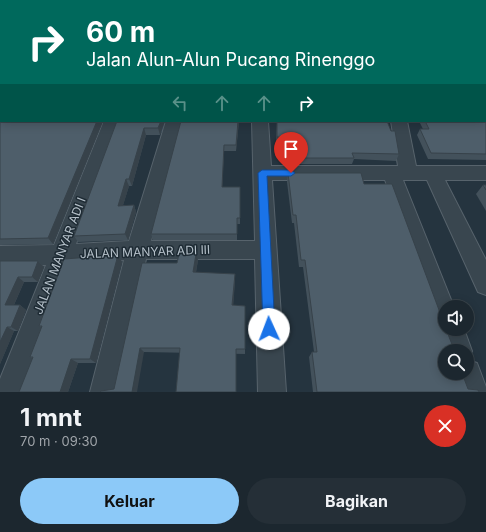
<!DOCTYPE html>
<html lang="id">
<head>
<meta charset="utf-8">
<style>
  body { margin:0; font-family:Inter,sans-serif; background:#252f37; color:#f1f3f6; height:100vh; display:flex; flex-direction:column; font-size:15px; white-space:nowrap }
  * { box-sizing:border-box; margin:0 }
  p { font-size:13px; color:#a0a5aa }
  .icon { flex:none; width:22px; height:22px; fill:none; stroke:currentColor; stroke-width:2; stroke-linecap:round; stroke-linejoin:round }
  .map { position:relative; height:392px; overflow:hidden }
  .details { display:flex; flex-direction:column; background:#1c272f; flex:1 }
  .details>* { flex:none }
  .guide { position:absolute; left:0px; top:0px; width:486px; height:122px; box-shadow:0 2px 10px #0003,0 0 0 1px #3a444b; background:#00695c; color:#fff; overflow:hidden }
  .controls { position:absolute; left:438px; top:300px; display:grid; gap:8px }
  .controls a { display:grid; place-items:center; width:36px; height:36px; border-radius:50%; background:#1c272f; box-shadow:0 2px 10px #0003,0 0 0 1px #3a444b; font-size:20px }
  .pin { position:absolute; display:grid; place-items:center; width:34px; height:34px; color:#fff; margin:-41px -17px; border-radius:50% 50% 50% 0; rotate:-45deg; box-shadow:0 0 4px #0007 }
  .pin .icon { rotate:45deg }
  .me { position:absolute; width:44px; margin:-22px; rotate:358deg; stroke-linejoin:round; filter:drop-shadow(0 0 3px #0008) }
  .turn { display:flex; align-items:center; gap:14px; height:84px; padding:0 20px; font-size:18px }
  .turn .icon { width:52px; height:52px; stroke-width:2.5 }
  .turn b { display:block; font-size:28px; line-height:34px }
  .lanes { display:flex; align-items:center; height:38px; padding:0 20px; background:#0003; justify-content:center; gap:20px; direction:ltr }
  .lanes .off { opacity:.35 }
  .round { display:grid; place-items:center; flex:none; width:42px; height:42px; border-radius:21px; background:#252f37 }
  .summary { display:flex; align-items:center; justify-content:space-between; height:68px; padding:0 20px }
  h1 { font-size:24px; font-weight:700; line-height:30px }
  .cta { display:flex; gap:8px; margin-top:auto; padding:8px 20px }
  .cta a { flex:1; height:46px; border-radius:24px; background:#8cc9f8; color:#111; font-size:16px; font-weight:700; line-height:46px; text-align:center }
  .cta a+a { background:#252f37; color:#f1f3f6 }
  .map>svg:first-child { display:block }
  .lines { fill:none; stroke-linecap:round; stroke-linejoin:round }
  .stream { fill:#395366; fill-rule:evenodd }
  .street-casing { stroke:#57636c; stroke-width:2 }
  .secondary-casing { stroke:#57636c; stroke-width:2 }
  .street { fill:#39464f; fill-rule:evenodd }
  .secondary { fill:#475662; fill-rule:evenodd }
  .wall { fill:#43515b }
  .shaded-wall { fill:#37424a }
  .building { fill:#4e5e6a; stroke:#37424a }
  .route { fill:#1a73e8; stroke:#114b97 }
  .labels { text-anchor:middle; stroke-width:3; stroke-linejoin:round; paint-order:stroke }
  .street-label { font-size:12px; fill:#b5c0c9; stroke:#1e2b34 }
</style>
</head>
<body>
<div class="map">
<svg width="486" height="392" viewBox="0 0 486 392">
  <rect width="100%" height="100%" fill="#25343f"/>
  <g class="lines">
    <!-- stream -->
    <polygon class="stream" points="164,121 168,121 165,132 163,133 161,132"/>
    <!-- street casing -->
    <g class="street-casing">
      <g id="street">
        <rect x="0" y="12" width="1" height="6"/>
        <polygon points="104,121 120,121 76,244 129,241 166,121 182,121 151,241 255,241 252,121 268,121 271,166 398,166 391,121 407,121 416,166 486,166 486,180 445,180 486,260 486,295 478,292 427,180 403,180 454,307 445,307 445,329 464,329 472,351 468,360 477,363 486,387 486,392 460,392 453,373 467,373 467,351 446,351 438,329 440,324 436,323 433,314 385,180 272,180 286,392 258,392 255,259 146,259 118,392 90,392 124,260 69,264 23,392 0,392 0,379 46,265 0,266 0,246 54,245"/>
      </g>
    </g>
    <!-- secondary casing -->
    <g class="secondary-casing">
      <polygon id="secondary" points="427,0 439,0 440,1 428,1"/>
    </g>
    <!-- street -->
    <use href="#street" class="street"/>
    <!-- secondary -->
    <use href="#secondary" class="secondary"/>
  </g>
  <!-- wall -->
  <g class="wall">
    <polygon points="0,0 409,0 410,1 1,1 1,10 0,10"/>
    <polygon points="449,0 486,0 486,160 428,159 417,135 420,129 423,129 419,121 485,121 485,1 450,1"/>
    <polygon points="0,36 1,121 103,121 53,244 0,245"/>
    <polygon points="117,121 165,121 160,135 146,135 132,186 129,186 123,205 134,205 136,212 128,240 78,242 74,236"/>
    <polygon points="239,121 236,151 224,151 222,187 240,187 240,224 237,224 237,240 153,240 151,234"/>
    <polygon points="277,121 387,121 399,154 396,161 354,159 352,164 286,164 286,144 276,143"/>
    <polygon points="288,173 364,184 444,324 445,351 468,389 479,392 313,392 309,357 312,352 314,352 303,267 299,267 294,223 292,223 287,182"/>
    <polygon points="483,185 486,185 486,211 476,194"/>
    <polygon points="118,255 122,262 96,363 78,363 68,392 19,392 33,359 30,357 42,328 39,326"/>
    <polygon points="198,260 196,272 235,280 233,305 245,306 245,354 144,352 114,389 177,263"/>
    <polygon points="0,261 38,261 44,267 38,282 24,282 14,305 20,305 26,310 18,331 14,331 0,364"/>
  </g>
  <!-- shaded-wall -->
  <g class="shaded-wall">
    <polygon points="7,0 12,0 13,1 4,1"/>
    <rect x="0" y="3" width="1" height="7"/>
    <polygon points="0,36 1,36 1,44 0,45"/>
    <polygon points="97,121 103,121 53,244 48,238"/>
    <polygon points="161,121 165,121 160,135 158,128"/>
    <polygon points="238,121 239,121 236,151 236,145"/>
    <polygon points="144,128 146,135 132,186 129,179"/>
    <polygon points="224,145 224,151 222,193 222,187"/>
    <polygon points="126,179 129,186 121,212 118,206"/>
    <polygon points="134,205 136,212 128,240 125,234"/>
    <polygon points="196,254 198,260 195,278 193,272"/>
    <polygon points="118,255 122,262 96,363 90,359"/>
    <polygon points="38,261 44,267 38,282 32,277"/>
    <polygon points="235,274 235,280 233,311 232,305"/>
    <polygon points="18,277 24,282 12,309 5,305"/>
    <polygon points="20,305 26,310 18,331 11,327"/>
    <polygon points="7,327 14,331 0,364 0,342"/>
    <polygon points="140,348 144,352 137,392 132,392"/>
    <polygon points="71,359 78,363 68,392 60,392"/>
  </g>
  <!-- building -->
  <g class="building">
    <polygon points="0,0 7,0 4,1 1,1 1,3 0,3"/>
    <polygon points="50,0 409,0 410,1 49,1"/>
    <polygon points="456,0 486,0 486,154 431,153 420,129 429,129 425,121 485,121 485,1 457,1"/>
    <polygon points="0,42 1,42 1,121 97,121 48,238 0,239"/>
    <polygon points="117,121 161,121 158,128 144,128 129,179 126,179 118,206 134,205 125,234 74,236"/>
    <polygon points="181,121 238,121 236,145 224,145 222,187 240,187 240,218 237,218 237,234 151,234"/>
    <polygon points="277,121 387,121 391,131 395,131 399,154 352,153 354,158 287,158 287,138 277,137"/>
    <polygon points="288,173 361,173 364,184 392,184 442,318 445,319 444,324 445,329 446,329 453,347 462,348 463,351 445,351 445,373 462,373 468,389 478,390 479,392 317,392 312,352 317,352 305,260 301,260 296,215 293,215"/>
    <polygon points="483,185 486,185 486,190"/>
    <polygon points="179,254 196,254 193,272 235,274 232,305 245,306 245,349 236,349 236,392 176,392 180,348 140,348 132,392 100,392 101,391 114,389 142,263 177,263"/>
    <polygon points="118,255 90,359 71,359 60,392 19,392 33,357 30,357 42,326 39,326 64,259"/>
    <polygon points="0,261 38,261 32,277 18,277 5,305 20,305 11,327 7,327 0,342"/>
    <polygon points="467,361 469,367 467,367"/>
  </g>
  <!-- route -->
  <polygon class="route" points="262,170 291,170 295,173 291,176 267,176 275,329 274,333 269,335 265,333 263,329 258,173"/>
  <g class="labels">
    <!-- street labels -->
    <g class="street-label">
      <text transform="translate(145 252) rotate(-2)" y="4">JALAN MANYAR ADI III</text>
      <text transform="translate(60 256) rotate(-69)" y="4">JALAN MANYAR ADI I</text>
    </g>
  </g>
</svg>
<div class="controls">
<a><svg class="icon" aria-label="sound" viewBox="0 0 24 24"><path d="M4 9h4l5-4v14l-5-4H4zM17 9q2 3 0 6"/></svg></a>
<a><svg class="icon" aria-label="search" viewBox="0 0 24 24"><circle cx="10" cy="10" r="6"/><path d="M15 15l6 6"/></svg></a>
</div>
<div class="pin" style="left:291px;top:173px;background:#d93025"><svg class="icon" aria-label="arrive" viewBox="0 0 24 24"><path d="M6 21V4h12l-3 4 3 4H6"/></svg></div>
<svg class="me" style="left:269px;top:329px" viewBox="-20 -20 40 40"><circle r="19" fill="#fff"/><path d="M0-13L10 11 0 6-10 11z" fill="#1a73e8"/></svg>
<div class="guide">
<div class="turn"><svg class="icon" aria-label="right" viewBox="0 0 24 24"><path d="M7 20v-9h11M14 6l5 5-5 5"/></svg><div><b>60 m</b>Jalan Alun-Alun Pucang Rinenggo</div></div>
<div class="lanes"><svg class="icon off" aria-label="left" viewBox="0 0 24 24"><path d="M17 20v-9H6M10 6l-5 5 5 5"/></svg><svg class="icon off" aria-label="ahead" viewBox="0 0 24 24"><path d="M12 20V5M6 11l6-6 6 6"/></svg><svg class="icon off" aria-label="ahead" viewBox="0 0 24 24"><path d="M12 20V5M6 11l6-6 6 6"/></svg><svg class="icon" aria-label="right" viewBox="0 0 24 24"><path d="M7 20v-9h11M14 6l5 5-5 5"/></svg></div>
</div>
</div>
<section class="details">
<div class="summary"><div><h1>1 mnt</h1><p>70 m · 09:30</p></div><a class="round" style="background:#d93025;color:#fff"><svg class="icon" aria-label="close" viewBox="0 0 24 24"><path d="M6 6l12 12M18 6L6 18"/></svg></a></div>
<div class="cta"><a>Keluar</a><a>Bagikan</a></div>
</section>
</body>
</html>
